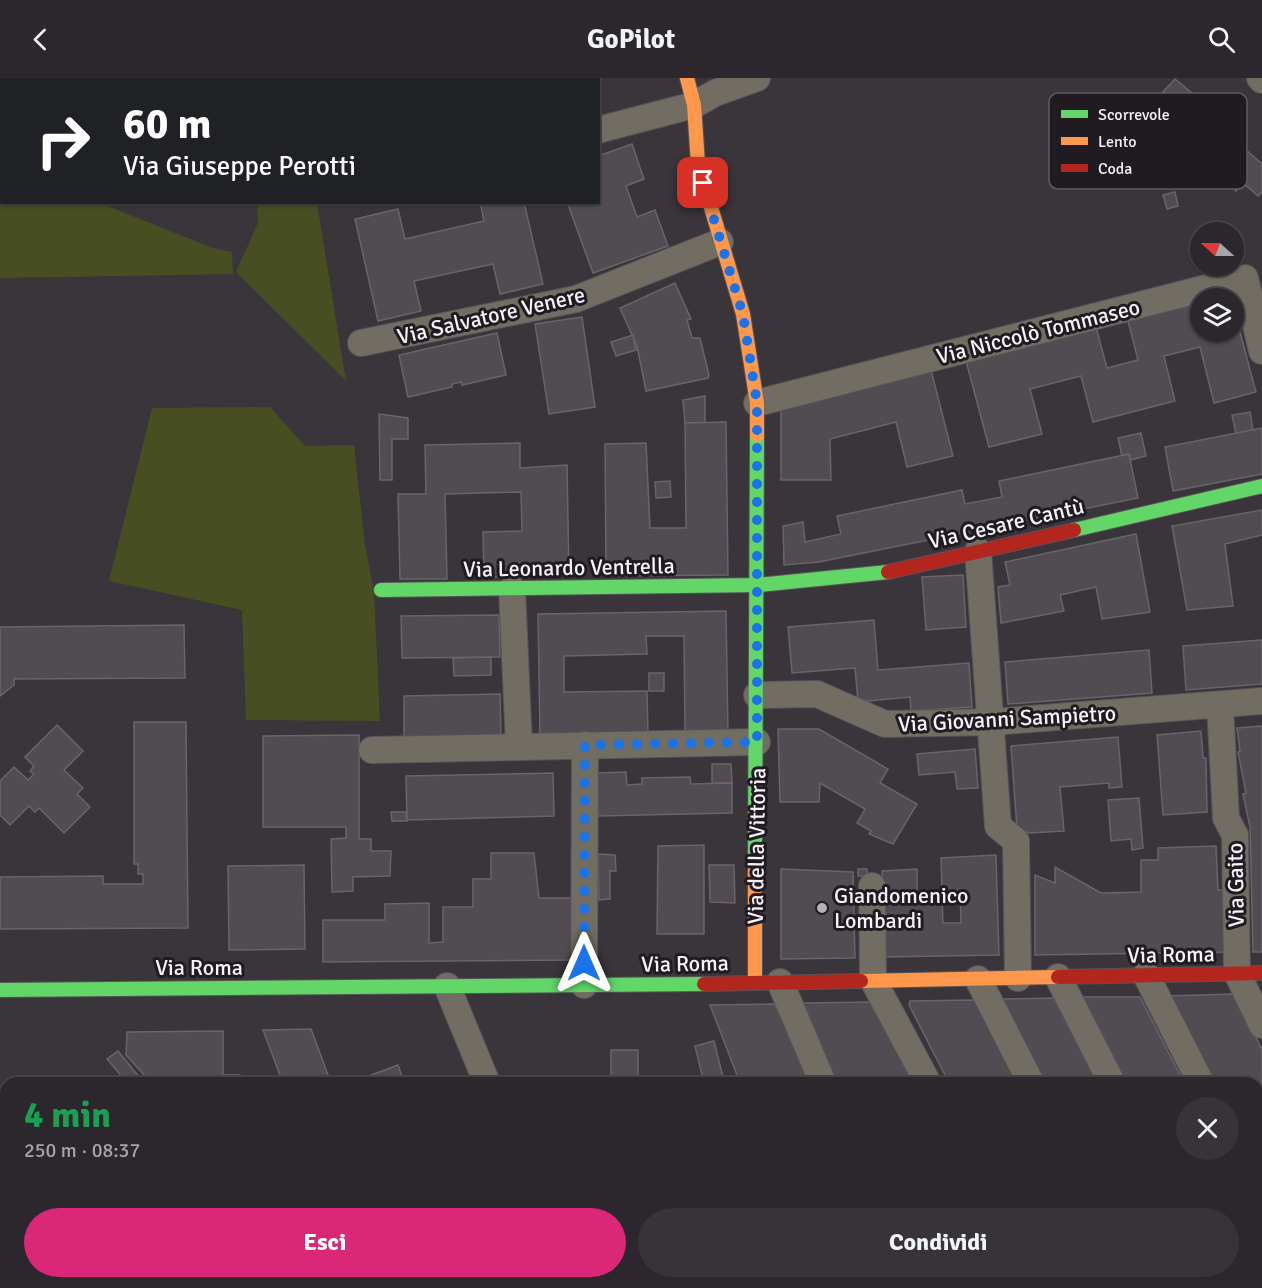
<!DOCTYPE html>
<html lang="it">
<head>
<meta charset="utf-8">
<style>
  body { margin:0; font-family:Signika,sans-serif; background:#383338; color:#f1f3f6; height:100vh; display:flex; flex-direction:column; font-size:22px; white-space:nowrap }
  * { box-sizing:border-box; margin:0 }
  p { font-size:20px; color:#a6a5a9 }
  .icon { flex:none; width:33px; height:33px; fill:none; stroke:currentColor; stroke-width:2; stroke-linecap:round; stroke-linejoin:round }
  .map { position:relative; flex:1; overflow:hidden }
  .sheet { position:absolute; left:0px; top:999px; width:1263px; height:212px; display:flex; flex-direction:column; background:#2c272c; border-radius:18px 18px 0 0; box-shadow:0 2px 4px #0004,0 0 0 2px #484448 }
  .sheet>* { flex:none }
  .guide { position:absolute; left:0px; top:0px; width:600px; height:126px; box-shadow:0 2px 4px #0004,0 0 0 2px #484448; background:#202124; color:#fff; overflow:hidden }
  .needle { width:39px; rotate:291deg }
  .controls { position:absolute; left:1190px; top:144px; display:grid; gap:12px }
  .controls a { display:grid; place-items:center; width:54px; height:54px; border-radius:50%; background:#2c272c; box-shadow:0 2px 4px #0004,0 0 0 2px #484448; font-size:30px }
  .pin { position:absolute; display:grid; place-items:center; width:51px; height:51px; color:#fff; margin:-26px; border-radius:12px; box-shadow:0 3px 9px #0006 }
  .me { position:absolute; width:66px; margin:-33px; rotate:0deg; stroke-linejoin:round; filter:drop-shadow(0 0 4px #0008) }
  .turn { display:flex; align-items:center; gap:21px; height:126px; padding:0 24px; font-size:27px }
  .turn .icon { width:78px; height:78px; stroke-width:2.5 }
  .turn b { display:block; font-size:42px; line-height:51px }
  .round { display:grid; place-items:center; flex:none; width:63px; height:63px; border-radius:32px; background:#383338 }
  .head { display:flex; align-items:center; justify-content:space-between; height:102px; padding:0 24px }
  h1 { font-size:36px; font-weight:700; line-height:45px; color:#1e9e55 }
  .action { display:flex; gap:12px; margin-top:auto; padding:12px 24px }
  .action a { flex:1; height:69px; border-radius:36px; background:#db2777; color:#fff; font-size:24px; font-weight:700; line-height:69px; text-align:center }
  .action a+a { background:#383338; color:#f1f3f6 }
  header { display:flex; justify-content:space-between; align-items:center; height:78px; padding:0 24px; background:#2c272c; font-size:27px; font-weight:700 }
  .map>svg:first-child { display:block }
  .green { fill:#474e21 }
  .building { fill:#514c52; stroke:#69646a; stroke-width:1.5 }
  .lines { fill:none; stroke-linecap:round; stroke-linejoin:round }
  .street-casing { stroke:#575359; stroke-width:28 }
  .fast-casing { stroke:#575359; stroke-width:16 }
  .slow-casing { stroke:#575359; stroke-width:16 }
  .jam-casing { stroke:#575359; stroke-width:16 }
  .street { stroke:#726d62; stroke-width:26 }
  .fast { stroke:#63d668; stroke-width:14 }
  .slow { stroke:#ff974d; stroke-width:14 }
  .jam { stroke:#b3261e; stroke-width:14 }
  .route { stroke:#1a73e8; stroke-width:10; stroke-dasharray:0 18 }
  .poi-dot { fill:#b5afb6; stroke:#1f1b21; stroke-width:2 }
  .labels { text-anchor:middle; stroke-width:6; stroke-linejoin:round; paint-order:stroke }
  .street-label { font-size:22px; fill:#f7f1f9; stroke:#1f1b21 }
  .poi-label { font-size:22px; fill:#f7f1f9; stroke:#1f1b21; text-anchor:start }
  .key { fill:#1f1b21; stroke:#605b62; stroke-width:1.5 }
  .key-label { font-size:16px; fill:#f7f1f9 }
</style>
</head>
<body>
<header><svg class="icon" aria-label="back" viewBox="0 0 24 24"><path d="M15 5l-7 7 7 7"/></svg>GoPilot<svg class="icon" aria-label="search" viewBox="0 0 24 24"><circle cx="10" cy="10" r="6"/><path d="M15 15l6 6"/></svg></header>
<div class="map">
<svg width="1262" height="1210" viewBox="0 0 1262 1210">
  <rect width="100%" height="100%" fill="#3a343b"/>
  <!-- green -->
  <g class="green">
    <polygon points="0,85 2,124 100,125 213,170 232,174 233,196 0,200"/>
    <polygon points="257,125 317,125 346,303 236,194 258,145"/>
    <polygon points="270,329 305,368 354,367 365,467 374,513 380,643 246,642 242,532 109,503 152,330"/>
  </g>
  <!-- building -->
  <g class="building">
    <polygon points="531,0 570,0 571,2 532,2"/>
    <polygon points="1175,1 1193,16 1181,29 1163,14"/>
    <polygon points="632,66 644,101 626,108 637,139 655,132 668,168 593,195 567,124 598,124 598,78"/>
    <polygon points="1245,71 1262,86 1262,114 1258,118 1243,105 1236,113 1220,98"/>
    <polygon points="1175,114 1178,128 1167,131 1163,117"/>
    <polygon points="480,124 524,124 543,206 500,216 493,186 414,203 421,233 378,243 355,141 398,131 405,161 484,143"/>
    <polygon points="675,205 691,241 687,242 692,260 700,260 709,297 708,300 646,313 637,268 620,230"/>
    <polygon points="1200,224 1200,254 1233,254 1233,228 1256,314 1214,325 1200,269 1164,278 1175,323 1093,344 1081,298 1030,311 1042,356 989,369 966,283 1096,249 1107,290 1138,282 1128,243"/>
    <polygon points="582,239 595,329 549,336 535,246"/>
    <polygon points="497,255 506,297 462,307 461,304 452,306 452,309 408,319 399,277"/>
    <polygon points="633,257 636,272 616,278 611,264"/>
    <polygon points="931,292 953,378 907,389 896,344 830,361 831,402 781,402 781,329"/>
    <polygon points="705,318 705,345 685,345 683,322"/>
    <polygon points="1250,334 1253,352 1236,356 1232,337"/>
    <polygon points="379,336 408,340 408,361 392,361 392,402 380,402"/>
    <polygon points="726,344 728,497 606,498 605,366 646,365 650,450 686,450 685,345"/>
    <polygon points="1262,350 1262,396 1173,413 1165,369"/>
    <polygon points="1141,355 1146,378 1130,382 1129,376 1122,378 1118,360"/>
    <polygon points="520,365 520,390 567,387 569,497 484,499 483,454 522,453 521,414 445,416 447,501 400,501 398,416 426,416 425,367"/>
    <polygon points="1129,376 1138,420 819,484 784,487 783,448 803,444 805,464 841,456 837,438 962,412 965,426 1002,419 999,403"/>
    <polygon points="670,403 671,419 656,420 655,404"/>
    <polygon points="1262,432 1262,457 1225,466 1233,528 1187,532 1172,448"/>
    <polygon points="1136,456 1150,534 1102,541 1096,509 1060,517 1064,533 1001,545 998,509 1010,507 1005,484"/>
    <polygon points="963,497 966,549 926,552 922,499"/>
    <polygon points="726,533 728,655 685,655 684,558 646,558 647,576 564,578 564,614 647,613 648,656 540,658 538,536"/>
    <polygon points="499,537 500,579 402,580 401,538"/>
    <polygon points="874,542 878,592 969,585 972,629 911,633 910,619 858,624 855,590 792,595 788,549"/>
    <polygon points="184,547 185,600 14,601 14,607 0,618 0,549"/>
    <polygon points="1262,562 1262,606 1186,612 1183,568"/>
    <polygon points="1149,572 1152,615 1008,626 1005,584"/>
    <polygon points="491,579 491,597 454,598 453,580"/>
    <rect x="649" y="595" width="15" height="18"/>
    <polygon points="500,616 501,659 404,661 404,618"/>
    <polygon points="134,644 186,644 188,850 0,851 0,799 103,798 103,806 143,806 143,796 138,796 138,786 134,786"/>
    <polygon points="57,647 83,673 64,692 83,710 77,716 90,729 64,755 39,730 35,734 29,728 10,747 0,737 0,703 14,689 28,702 34,696 30,693 34,688 25,679"/>
    <polygon points="1262,648 1262,874 1253,874 1250,749 1243,716 1246,715 1238,674 1240,673 1237,650"/>
    <polygon points="778,651 819,651 888,691 880,705 917,726 893,766 869,756 871,753 857,745 865,731 820,705 819,724 780,724"/>
    <polygon points="1201,653 1203,680 1206,680 1207,734 1163,737 1157,657"/>
    <polygon points="359,657 359,761 371,761 371,773 391,773 390,798 353,799 353,813 332,814 331,761 346,760 346,749 263,749 263,658"/>
    <polygon points="1118,659 1122,709 1109,710 1109,705 1060,709 1064,753 1029,755 1017,751 1011,668"/>
    <polygon points="975,671 978,710 957,711 955,694 919,697 917,676"/>
    <polygon points="712,686 731,686 732,705 712,705"/>
    <polygon points="626,694 627,707 642,706 642,700 690,699 691,706 732,705 732,735 598,738 597,695"/>
    <polygon points="553,695 554,738 407,742 406,698"/>
    <polygon points="1139,720 1143,770 1132,772 1131,761 1111,763 1108,722"/>
    <polygon points="391,734 406,734 407,743 392,743"/>
    <polygon points="704,767 704,856 657,856 658,768"/>
    <polygon points="1216,768 1218,812 1228,812 1229,874 1035,877 1035,797 1055,805 1055,789 1101,815 1141,814 1141,782 1158,782 1158,770"/>
    <polygon points="491,775 534,775 539,820 578,820 579,882 323,884 323,842 385,842 385,826 429,825 429,865 443,864 443,829 473,829 473,801 491,801"/>
    <polygon points="598,776 615,777 616,793 610,793 610,821 599,822"/>
    <polygon points="996,777 999,877 884,879 882,793 917,791 917,816 942,815 943,845 961,845 960,813 942,814 941,780"/>
    <polygon points="304,787 305,871 229,872 228,788"/>
    <polygon points="709,787 734,787 735,825 710,824"/>
    <polygon points="781,791 853,794 855,880 781,881"/>
    <rect x="858" y="791" width="9" height="7"/>
    <polygon points="1235,916 1262,972 1262,1112 1257,1105 1257,1005 1206,1005 1164,918"/>
    <polygon points="1082,919 1140,919 1184,1005 1123,1005"/>
    <polygon points="1058,920 1101,1005 1040,1005 1000,921"/>
    <polygon points="975,922 1018,1005 949,1005 909,927 910,923"/>
    <polygon points="872,924 914,1005 837,1005 803,925"/>
    <polygon points="773,926 777,929 810,1005 740,1005 710,927"/>
    <polygon points="311,951 331,1005 283,1005 263,952"/>
    <polygon points="223,953 223,997 240,997 240,1005 182,1005 182,1000 147,1000 126,977 127,954"/>
    <polygon points="714,963 724,1003 704,1005 695,968"/>
    <polygon points="611,972 638,972 638,999 651,999 651,1005 611,1002"/>
    <polygon points="118,973 144,1005 127,1005 107,981"/>
    <polygon points="398,987 404,1005 350,1005"/>
    <polygon points="1257,1151 1262,1161 1262,1210 1226,1210 1224,1204 1257,1204"/>
    <polygon points="298,1204 333,1204 337,1210 289,1210"/>
    <polygon points="455,1204 500,1204 502,1210 457,1210"/>
    <polygon points="603,1204 675,1204 677,1210 605,1210"/>
    <polygon points="709,1204 784,1204 786,1210 711,1210"/>
    <polygon points="817,1204 896,1204 898,1210 819,1210"/>
    <polygon points="923,1204 1002,1204 986,1210 925,1210"/>
    <polygon points="1057,1204 1119,1204 1122,1210 1052,1210 1051,1207"/>
    <polygon points="1141,1204 1201,1204 1204,1210 1144,1210"/>
  </g>
  <g class="lines">
    <!-- street casing -->
    <g class="street-casing">
      <g id="street">
        <polyline points="1260,0 1262,2"/>
        <polyline points="598,52 694,27 715,15 757,0"/>
        <polyline points="361,265 576,221 720,164"/>
        <polyline points="757,325 1245,200 1262,273"/>
        <polyline points="978,473 998,748 1016,763 1018,900"/>
        <polyline points="512,511 519,668"/>
        <polyline points="757,617 817,616 885,646 992,644 1262,623"/>
        <polyline points="1220,627 1226,740 1235,757 1237,895 1262,947"/>
        <polyline points="372,672 757,664"/>
        <polyline points="872,808 873,902 928,1005"/>
        <polyline points="1146,897 1201,1005"/>
        <polyline points="1058,899 1112,1005"/>
        <polyline points="978,901 1031,1005"/>
        <polyline points="780,904 823,1005"/>
        <polyline points="584,907 585,667"/>
        <polyline points="447,908 487,1005"/>
        <polyline points="1257,1116 1262,1126"/>
        <polyline points="570,1204 572,1210"/>
        <polyline points="693,1204 695,1210"/>
        <polyline points="800,1204 802,1210"/>
        <polyline points="908,1204 911,1210"/>
        <polyline points="1131,1204 1134,1210"/>
        <polyline points="1213,1204 1215,1210"/>
        <polyline points="1012,1210 1028,1204"/>
      </g>
    </g>
    <!-- fast casing -->
    <g class="fast-casing">
      <g id="fast">
        <polyline points="1074,452 1262,408"/>
        <polyline points="381,512 758,507 888,494"/>
        <polyline points="755,780 757,357"/>
        <polyline points="0,912 704,906"/>
      </g>
    </g>
    <!-- slow casing -->
    <g class="slow-casing">
      <g id="slow">
        <polyline points="687,0 694,27 698,86 743,236 757,325 757,357"/>
        <polyline points="861,903 1058,899"/>
        <polyline points="755,905 755,780"/>
      </g>
    </g>
    <!-- jam casing -->
    <g class="jam-casing">
      <g id="jam">
        <polyline points="888,494 1074,452"/>
        <polyline points="1058,899 1262,895"/>
        <polyline points="704,906 861,903"/>
      </g>
    </g>
    <!-- street -->
    <use href="#street" class="street"/>
    <!-- fast -->
    <use href="#fast" class="fast"/>
    <!-- slow -->
    <use href="#slow" class="slow"/>
    <!-- jam -->
    <use href="#jam" class="jam"/>
  </g>
  <g class="lines">
    <!-- route -->
    <polyline class="route" points="584,885 585,667 757,664 757,325 743,237 703,105"/>
  </g>
  <!-- markers -->
  <circle class="poi-dot" cx="822" cy="830" r="6"/>
  <g class="labels">
    <!-- street labels -->
    <g class="street-label">
      <text transform="translate(491 237) rotate(-13)" y="8">Via Salvatore Venere</text>
      <text transform="translate(1038 253) rotate(-14)" y="8">Via Niccolò Tommaseo</text>
      <text transform="translate(1006 445) rotate(-13)" y="8">Via Cesare Cantù</text>
      <text transform="translate(569 489) rotate(-1)" y="8">Via Leonardo Ventrella</text>
      <text transform="translate(1007 640) rotate(-3)" y="8">Via Giovanni Sampietro</text>
      <text transform="translate(756 768) rotate(-89)" y="8">Via della Vittoria</text>
      <text transform="translate(1235 807) rotate(-91)" y="8">Via Gaito</text>
      <text transform="translate(1171 876) rotate(-1)" y="8">Via Roma</text>
      <text transform="translate(685 885) rotate(-1)" y="8">Via Roma</text>
      <text x="199" y="897">Via Roma</text>
    </g>
    <!-- poi labels -->
    <g class="poi-label">
      <text x="834" y="825">Giandomenico<tspan x="834" dy="25">Lombardi</tspan></text>
    </g>
  </g>
  <!-- legend -->
  <rect x="1049" y="15" width="198" height="96" rx="9" class="key"/>
  <rect x="1061" y="32" width="27" height="8" fill="#63d668"/>
  <rect x="1061" y="59" width="27" height="8" fill="#ff974d"/>
  <rect x="1061" y="86" width="27" height="8" fill="#b3261e"/>
  <g class="key-label">
    <text x="1098" y="42">Scorrevole</text>
    <text x="1098" y="69">Lento</text>
    <text x="1098" y="96">Coda</text>
  </g>
</svg>
<div class="controls">
<a><svg class="needle" viewBox="-14 -14 28 28"><path d="M0-13l5 13h-10z" fill="#e53935"/><path d="M0 13l5-13h-10z" fill="#a6a5a9"/></svg></a>
<a><svg class="icon" aria-label="layers" viewBox="0 0 24 24"><path d="M12 4l9 5-9 5-9-5zM3 14l9 5 9-5"/></svg></a>
</div>
<div class="pin" style="left:703px;top:105px;background:#d93025"><svg class="icon" aria-label="arrive" viewBox="0 0 24 24"><path d="M6 21V4h12l-3 4 3 4H6"/></svg></div>
<svg class="me" style="left:584px;top:885px" viewBox="-20 -20 40 40"><path d="M0-17L14 15 0 8-14 15z" fill="#1a73e8" stroke="#fff" stroke-width="4"/></svg>
<div class="guide">
<div class="turn"><svg class="icon" aria-label="right" viewBox="0 0 24 24"><path d="M7 20v-9h11M14 6l5 5-5 5"/></svg><div><b>60 m</b>Via Giuseppe Perotti</div></div>
</div>
<section class="sheet">
<div class="head"><div><h1>4 min</h1><p>250 m · 08:37</p></div><a class="round"><svg class="icon" aria-label="close" viewBox="0 0 24 24"><path d="M6 6l12 12M18 6L6 18"/></svg></a></div>
<div class="action"><a>Esci</a><a>Condividi</a></div>
</section>
</div>
</body>
</html>
